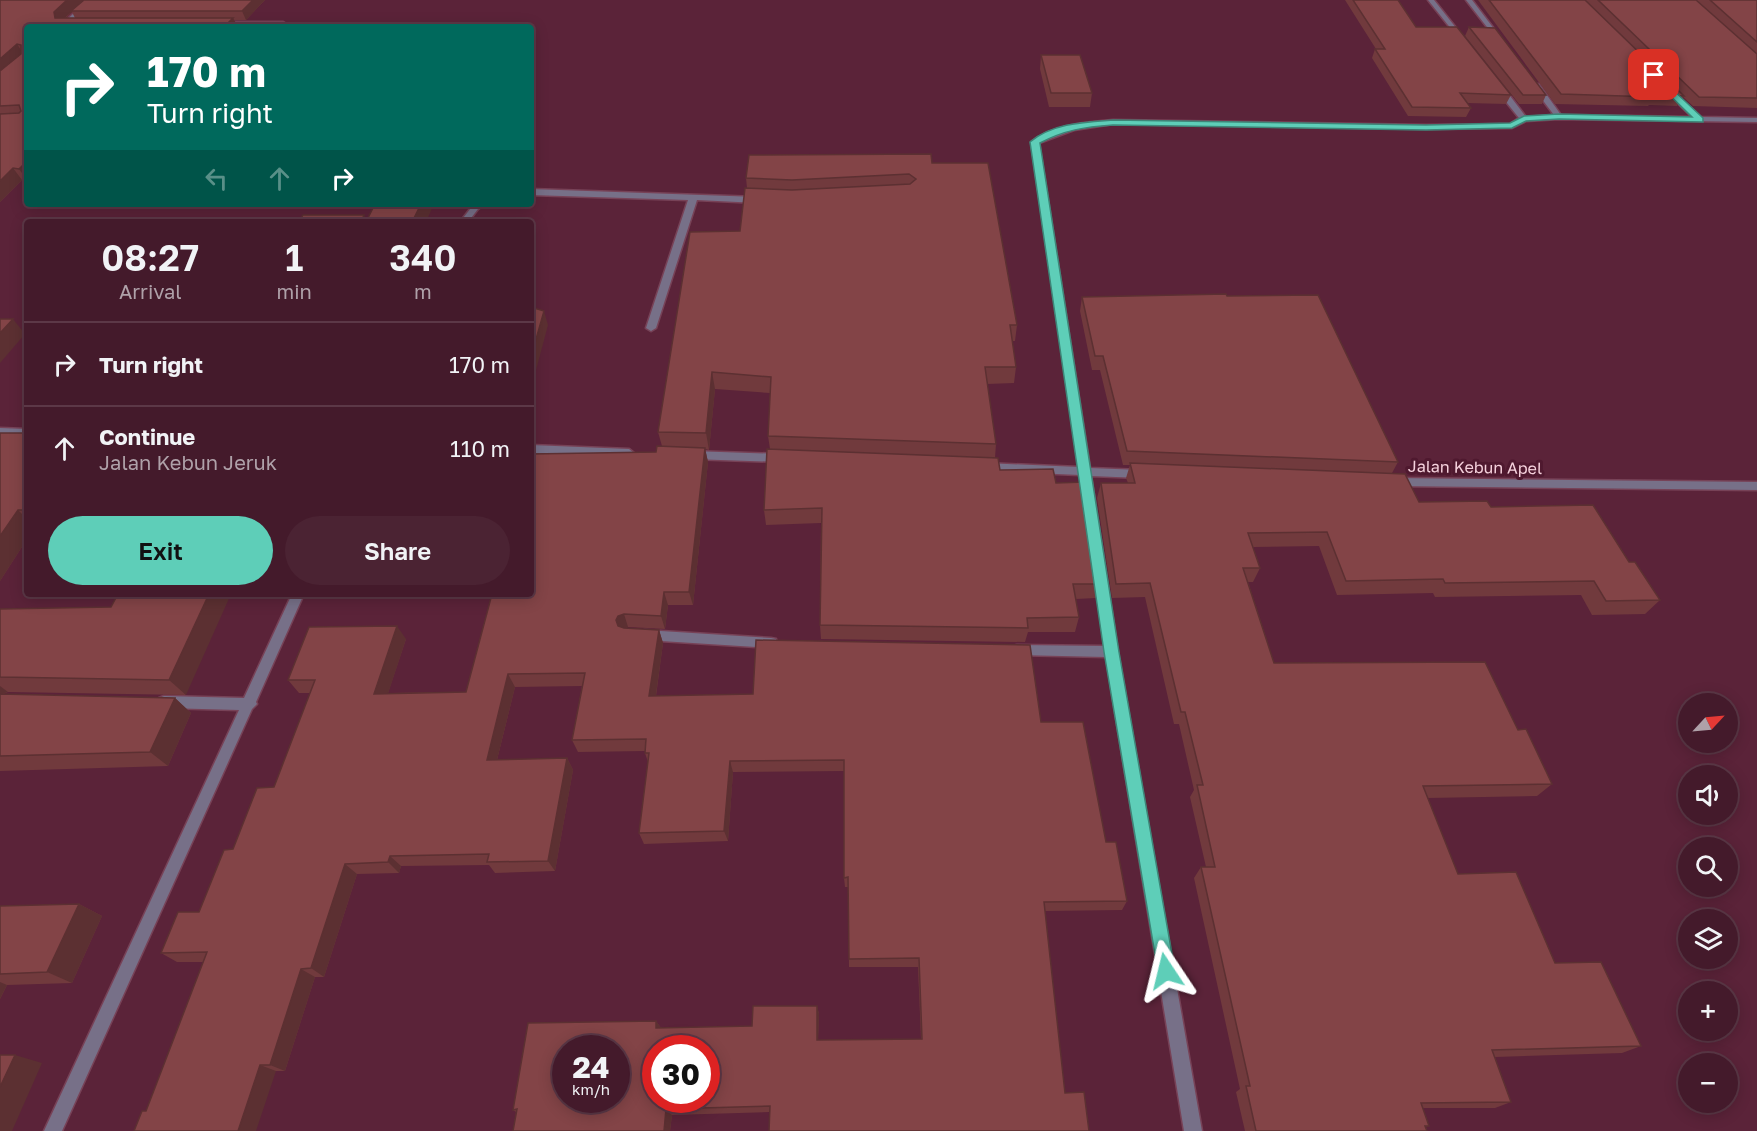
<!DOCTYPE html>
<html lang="en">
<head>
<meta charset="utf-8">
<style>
  body { margin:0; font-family:"Golos Text",sans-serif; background:#4b2333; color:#f1f3f6; height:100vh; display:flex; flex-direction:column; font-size:22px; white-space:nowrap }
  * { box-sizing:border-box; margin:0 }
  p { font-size:20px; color:#afa1a9 }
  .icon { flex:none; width:33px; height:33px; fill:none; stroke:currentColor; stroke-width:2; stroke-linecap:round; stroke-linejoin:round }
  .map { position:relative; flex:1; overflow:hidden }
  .sheet { position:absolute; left:24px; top:219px; width:510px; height:378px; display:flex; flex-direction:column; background:#441a2b; border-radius:6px; box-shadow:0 3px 15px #0003,0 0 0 2px #5c3847 }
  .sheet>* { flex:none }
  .banner { position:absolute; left:24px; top:24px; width:510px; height:183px; border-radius:6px; box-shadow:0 3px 15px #0003,0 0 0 2px #5c3847; background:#00695c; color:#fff; overflow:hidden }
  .needle { width:39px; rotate:64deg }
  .controls { position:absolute; left:1678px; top:693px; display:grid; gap:12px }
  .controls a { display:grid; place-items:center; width:60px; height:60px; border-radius:50%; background:#441a2b; box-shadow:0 3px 15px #0003,0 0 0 2px #5c3847; font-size:30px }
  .speed { position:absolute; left:552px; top:1035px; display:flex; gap:12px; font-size:30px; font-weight:700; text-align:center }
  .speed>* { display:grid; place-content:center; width:78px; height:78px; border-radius:50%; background:#441a2b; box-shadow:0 3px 15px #0003,0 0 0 2px #5c3847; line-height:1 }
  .speed small { font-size:15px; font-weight:400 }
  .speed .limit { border:9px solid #d22; background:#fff; color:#111 }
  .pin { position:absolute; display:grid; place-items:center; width:51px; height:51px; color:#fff; margin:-26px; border-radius:12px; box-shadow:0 3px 9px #0006 }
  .me { position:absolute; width:66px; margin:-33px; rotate:350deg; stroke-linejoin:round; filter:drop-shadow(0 0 4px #0008) }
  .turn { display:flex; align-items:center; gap:21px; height:126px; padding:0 24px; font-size:27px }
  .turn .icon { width:78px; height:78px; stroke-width:2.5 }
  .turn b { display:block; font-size:42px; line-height:51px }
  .lanes { display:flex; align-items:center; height:57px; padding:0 24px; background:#0003; justify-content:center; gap:30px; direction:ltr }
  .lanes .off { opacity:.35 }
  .eta { display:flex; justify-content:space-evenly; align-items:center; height:102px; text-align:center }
  .eta b { font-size:36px; font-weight:600; line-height:42px }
  .action { display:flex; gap:12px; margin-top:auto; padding:12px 24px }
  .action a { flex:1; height:69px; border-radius:36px; background:#5eceb8; color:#111; font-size:24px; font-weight:600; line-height:69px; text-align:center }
  .action a+a { background:#4b2333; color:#f1f3f6 }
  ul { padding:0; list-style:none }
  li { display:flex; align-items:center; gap:18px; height:84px; padding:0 24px; border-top:2px solid #5c3847 }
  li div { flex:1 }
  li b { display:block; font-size:22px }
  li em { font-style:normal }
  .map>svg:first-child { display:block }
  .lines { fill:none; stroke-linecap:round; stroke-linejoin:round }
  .minor-casing { stroke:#774257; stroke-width:3 }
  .minor { fill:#777088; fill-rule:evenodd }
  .wall { fill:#713a3d; fill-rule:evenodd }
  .shaded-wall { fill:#5c3032 }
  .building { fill:#834447; stroke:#5c3032; stroke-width:1.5; fill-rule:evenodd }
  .route { fill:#5eceb8; stroke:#3d8678; stroke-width:1.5 }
  .labels { text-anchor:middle; stroke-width:6; stroke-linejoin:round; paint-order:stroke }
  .street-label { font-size:16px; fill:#f6d2dd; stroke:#4f192f }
</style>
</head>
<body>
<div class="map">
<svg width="1757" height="1131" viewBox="0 0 1757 1131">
  <rect width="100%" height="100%" fill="#5b2339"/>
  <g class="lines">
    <!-- minor casing -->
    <g class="minor-casing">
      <g id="minor">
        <polygon points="88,0 95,0 66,27 59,27"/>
        <polygon points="1428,0 1434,0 1464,38 1464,40 1460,40"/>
        <polygon points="1466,0 1472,0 1501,38 1501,40 1497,40"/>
        <polygon points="222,22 283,22 286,24 283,26 220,25 220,23"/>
        <path d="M1495,84H1501L1526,117L1554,115L1532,86L1536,84H1539L1561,115L1692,117L1667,93L1666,91L1670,89L1701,117L1757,118V122L1559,119L1526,121L1512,128L1426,129L1113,124L1074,130L1039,143L1090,468L1141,470L1147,474L1141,478L1091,476L1118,652L1202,1131H1184L1106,657L1017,655L1012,654L1011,650L1012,646L1017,645L1105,646L1080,475L985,471L979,467L985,463L1079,467L1031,142C1052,125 1087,122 1113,120L1426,125L1510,124L1519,118L1495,88Z"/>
        <polygon points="531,189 758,197 762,200 758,203 697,200 656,328 651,331 646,328 688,200 531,195"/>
        <polygon points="474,204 485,204 478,209 468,222 460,222"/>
        <polygon points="0,428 27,429 27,437 0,436"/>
        <polygon points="531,445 629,449 634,453 629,457 531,453"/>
        <polygon points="691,451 782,454 787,458 782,462 691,459 686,455"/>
        <polygon points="1396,478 1757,482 1757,490 1396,486 1390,482"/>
        <polygon points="292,594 304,594 256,702 257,704 252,709 62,1131 44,1131 239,710 164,708 159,706 157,702 159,698 164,696 244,698"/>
        <polygon points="645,630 771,638 776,639 777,643 776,647 771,648 645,640 641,639 639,635 641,631"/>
      </g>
    </g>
    <!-- minor -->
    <use href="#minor" class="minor"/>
  </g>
  <!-- wall -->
  <g class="wall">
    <path d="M0,0L82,1L265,0L246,20H234L236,24H238L240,27H27V180H22L0,202ZM72,12L75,18H66Z"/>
    <polygon points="1345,0 1398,0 1416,27 1511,95 1506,104 1467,103 1471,108 1466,117 1408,116 1372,58 1375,49 1376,49"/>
    <polygon points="1478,0 1757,0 1757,108 1693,106 1683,97 1677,106 1649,105 1648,106 1555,104"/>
    <polygon points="1469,27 1546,95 1542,104 1519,104 1465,36"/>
    <polygon points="1041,55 1092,93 1090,107 1049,107 1040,69"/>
    <polygon points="932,163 1017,325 1015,341 1012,341 1016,367 1014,383 987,384 996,444 995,458 1000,470 1056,483 1100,584 1096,598 1076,599 1079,617 1075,632 1028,632 1025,642 821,639 820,625 821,523 766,525 764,510 770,449 768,436 770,393 715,389 709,450 705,449 708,462 693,605 668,605 665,629 628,627 625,628 659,630 663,643 656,696 1041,722 1106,842 1127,901 1122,910 1045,911 1065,1093 770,1112 672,1115 670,1131 513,1131 516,1112 513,1110 656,1021 661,1028 752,1026 817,1006 819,1014 818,1040 921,1039 918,967 849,967 848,887 845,887 844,878 844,771 733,772 728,841 644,844 639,833 648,762 645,753 645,751 578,752 572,740 582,686 515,687 497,760 567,758 573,770 555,871 495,873 489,865 401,866 399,873 357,874 324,977 315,977 285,1071 276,1071 146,1111 204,962 177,962 161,953 199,912 233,849 274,787 310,693 299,693 288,680 406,639 388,693 466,692 656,452 662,446 658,432 740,231 747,188 746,178"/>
    <polygon points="1227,296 1398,462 1392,473 1419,502 1491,507 1629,562 1660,600 1645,614 1592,615 1581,595 1435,597 1433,593 1337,595 1319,546 1253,547 1260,568 1253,582 1248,582 1274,663 1518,730 1552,784 1537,796 1427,798 1458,874 1555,963 1641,1046 1622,1053 1495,1057 1511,1102 1495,1108 1423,1108 1429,1126 1426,1127 1427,1131 1245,1131 1236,1092 1240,1089 1194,878 1201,867 1206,867 1190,797 1194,790 1179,724 1174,724 1145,597 1112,598 1097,498 1101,483 1128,483 1126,478 1130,465 1123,465 1100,370 1092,370 1080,311 1082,297"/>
    <polygon points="0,433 27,433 27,539 0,581"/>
    <polygon points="111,607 186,695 8,692 3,694 175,698 191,713 168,766 0,771 0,609"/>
    <polygon points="79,904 102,916 72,983 7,985 0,999 0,906"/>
  </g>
  <!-- shaded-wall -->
  <g class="shaded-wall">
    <polygon points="67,0 82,0 83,2 60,22 55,18 54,12"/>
    <polygon points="253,0 265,0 246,20 242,11"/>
    <polygon points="233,18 237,25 238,24 240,27 229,27 227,24"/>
    <polygon points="17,44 24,55 0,77 0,59"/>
    <polygon points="27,161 27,180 19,169"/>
    <polygon points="13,168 22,180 0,202 0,181"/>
    <polygon points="421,204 434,204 426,222 412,222"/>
    <polygon points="364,215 367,222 361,222"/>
    <polygon points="544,311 548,325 531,389 531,357"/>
    <polygon points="13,319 25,334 0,363 0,333"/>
    <polygon points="712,372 715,389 709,450 706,433"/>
    <polygon points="705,448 708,462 693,605 689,592"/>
    <polygon points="18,510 27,519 27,539 0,581 0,536"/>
    <polygon points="664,592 668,605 665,629 661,616"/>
    <polygon points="209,594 231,594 186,695 169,680"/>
    <polygon points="624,614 628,627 623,629 621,633 616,620 618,616"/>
    <polygon points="397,626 406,639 384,706 374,694"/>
    <polygon points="659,630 663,643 654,709 649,696"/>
    <polygon points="508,674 515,687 494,772 487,760"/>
    <polygon points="0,686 8,692 2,694 0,697"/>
    <polygon points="175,698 191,713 168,766 150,752"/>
    <polygon points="567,758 573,770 555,871 548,861"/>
    <polygon points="730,761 733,772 728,841 724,831"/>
    <polygon points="390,856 401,866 399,873 388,862"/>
    <polygon points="345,864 357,874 324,977 311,968"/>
    <polygon points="79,904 102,916 72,983 47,972"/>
    <polygon points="301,969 315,977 285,1071 270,1065"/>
    <polygon points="0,982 7,985 0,999"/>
    <polygon points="817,1006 819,1014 818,1047 817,1040"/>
    <polygon points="656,1021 662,1029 656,1028"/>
    <polygon points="15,1055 42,1063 12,1131 0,1131 0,1087"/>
    <polygon points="260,1065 276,1071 256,1131 238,1131"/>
    <polygon points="666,1109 672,1115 670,1131 664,1131"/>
  </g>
  <!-- building -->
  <g class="building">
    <polygon points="0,0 67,0 54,12 55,18 233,18 227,24 238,24 235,27 27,27 27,161 19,169 13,168 0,181 0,114 19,113 21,111 19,105 0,106 0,71 21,54 21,45 17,44 0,59"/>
    <polygon points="84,0 253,0 242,11 71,11"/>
    <polygon points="1353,0 1398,0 1416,27 1457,27 1511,95 1460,93 1471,108 1412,107 1375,49 1385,49"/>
    <polygon points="1489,0 1585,0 1684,96 1653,95 1654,97 1561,94"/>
    <polygon points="1598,0 1696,0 1757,54 1757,98 1699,97"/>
    <polygon points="1710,0 1757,0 1757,42"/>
    <polygon points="1469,27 1495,28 1546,95 1523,95"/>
    <polygon points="1041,55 1080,55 1092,93 1051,93"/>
    <polygon points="931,154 932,163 988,163 1017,325 1010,325 1016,367 985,367 996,444 768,436 771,377 712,372 706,433 658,432 690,232 740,231 745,188 792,190 910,184 916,179 909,174 792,180 746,178 749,155"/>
    <polygon points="375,204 421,204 412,222 366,222"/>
    <polygon points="303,215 364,215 361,222 299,222"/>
    <polygon points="1226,294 1227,296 1318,295 1398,462 1127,451 1103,356 1095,356 1082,297"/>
    <polygon points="531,307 544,311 531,357"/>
    <polygon points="0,319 13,319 0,333"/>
    <polygon points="0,433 27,433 27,510 18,510 0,536"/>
    <path d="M657,446L705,448L689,592H664L661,616L624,614L618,616L616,620L618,626L624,628L659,630L649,696L753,694L756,640L1030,645L1041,722H1083L1106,842H1116L1127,901L1044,902L1065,1093L1084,1092L1089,1131H769L770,1106L666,1109L664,1131H513L517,1109L513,1110L528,1023L656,1021V1028L752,1026L753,1006H817V1040L922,1039L919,958L849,959L848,877L844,878V760L730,761L724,831L639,833L649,753H645L646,739L572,740L585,673L508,674L487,760L567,758L548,861L487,862L489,854L390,856L388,862L345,864L311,968L301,969L270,1065H260L238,1131H134L142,1111H146L207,952L161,953L178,912H199L224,850L233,849L257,788L274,787L315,680H288L309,627L397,626L374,694L466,692L492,594H531V454L656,452ZM566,1048H616V1100H566ZM656,1048H706V1100H656Z"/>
    <polygon points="767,449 998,458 1000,470 1053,469 1056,483 1085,482 1100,584 1073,584 1079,617 1027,618 1028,628 820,625 822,508 764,510"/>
    <polygon points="1130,463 1405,474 1419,502 1487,501 1491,507 1593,505 1629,562 1635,562 1660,600 1606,601 1594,581 1445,583 1443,579 1346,581 1327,532 1248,533 1260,568 1243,568 1274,663 1485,662 1518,730 1526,729 1552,784 1423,786 1458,874 1516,872 1555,963 1601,962 1641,1046 1492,1050 1511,1102 1421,1103 1429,1126 1425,1126 1427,1131 1256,1131 1246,1086 1250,1086 1201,867 1215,867 1197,785 1203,785 1185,712 1181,712 1150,583 1116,584 1101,483 1135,483"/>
    <polygon points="118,594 209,594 169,680 0,677 0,609 111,607"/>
    <polygon points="0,694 175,698 150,752 0,756"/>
    <polygon points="79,904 47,972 0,974 0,906"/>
    <polygon points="0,1055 15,1055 0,1087"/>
  </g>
  <!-- route -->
  <path class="route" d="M1654,72L1703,118V122L1559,119L1526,121L1512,128L1426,130L1113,125C1085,127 1064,130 1040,143L1119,652L1175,971L1172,978L1166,980L1159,978L1104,652L1030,142C1052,123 1085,122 1113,120L1426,125L1510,123L1524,116L1559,114L1692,117L1651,77L1650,75Z"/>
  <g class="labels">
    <!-- street labels -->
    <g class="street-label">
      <text transform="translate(1475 467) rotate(1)" y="6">Jalan Kebun Apel</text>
    </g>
  </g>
</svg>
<div class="controls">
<a><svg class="needle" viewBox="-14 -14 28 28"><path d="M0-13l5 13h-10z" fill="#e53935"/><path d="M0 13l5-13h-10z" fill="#afa1a9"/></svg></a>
<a><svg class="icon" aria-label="sound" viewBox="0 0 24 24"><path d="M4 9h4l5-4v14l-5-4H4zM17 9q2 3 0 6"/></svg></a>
<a><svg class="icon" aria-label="search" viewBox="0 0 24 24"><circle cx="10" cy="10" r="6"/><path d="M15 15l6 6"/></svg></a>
<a><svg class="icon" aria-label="layers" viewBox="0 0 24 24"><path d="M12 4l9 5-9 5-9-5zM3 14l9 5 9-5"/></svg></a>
<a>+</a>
<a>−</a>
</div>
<div class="speed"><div>24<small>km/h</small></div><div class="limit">30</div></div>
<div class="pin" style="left:1654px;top:75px;background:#d93025"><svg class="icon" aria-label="arrive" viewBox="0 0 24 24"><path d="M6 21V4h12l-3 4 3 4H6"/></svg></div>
<svg class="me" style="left:1166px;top:971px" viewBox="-20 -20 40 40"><path d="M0-17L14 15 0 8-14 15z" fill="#5eceb8" stroke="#fff" stroke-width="4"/></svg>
<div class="banner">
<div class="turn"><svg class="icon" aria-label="right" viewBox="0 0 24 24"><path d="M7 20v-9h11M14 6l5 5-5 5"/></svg><div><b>170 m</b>Turn right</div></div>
<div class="lanes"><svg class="icon off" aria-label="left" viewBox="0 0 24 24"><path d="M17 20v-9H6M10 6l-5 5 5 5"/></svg><svg class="icon off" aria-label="ahead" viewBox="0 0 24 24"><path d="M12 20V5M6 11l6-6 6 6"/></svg><svg class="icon" aria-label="right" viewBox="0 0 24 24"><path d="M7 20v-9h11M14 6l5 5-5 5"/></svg></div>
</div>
<section class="sheet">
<div class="eta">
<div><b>08:27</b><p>Arrival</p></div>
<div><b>1</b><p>min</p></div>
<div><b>340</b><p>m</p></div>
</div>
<ul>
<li><svg class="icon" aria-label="right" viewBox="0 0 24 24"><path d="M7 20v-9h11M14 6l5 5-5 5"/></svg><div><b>Turn right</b></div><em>170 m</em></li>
<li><svg class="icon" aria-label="ahead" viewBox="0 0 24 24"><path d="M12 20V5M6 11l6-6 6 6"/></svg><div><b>Continue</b><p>Jalan Kebun Jeruk</p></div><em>110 m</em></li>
</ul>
<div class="action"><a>Exit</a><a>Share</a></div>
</section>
</div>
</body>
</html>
